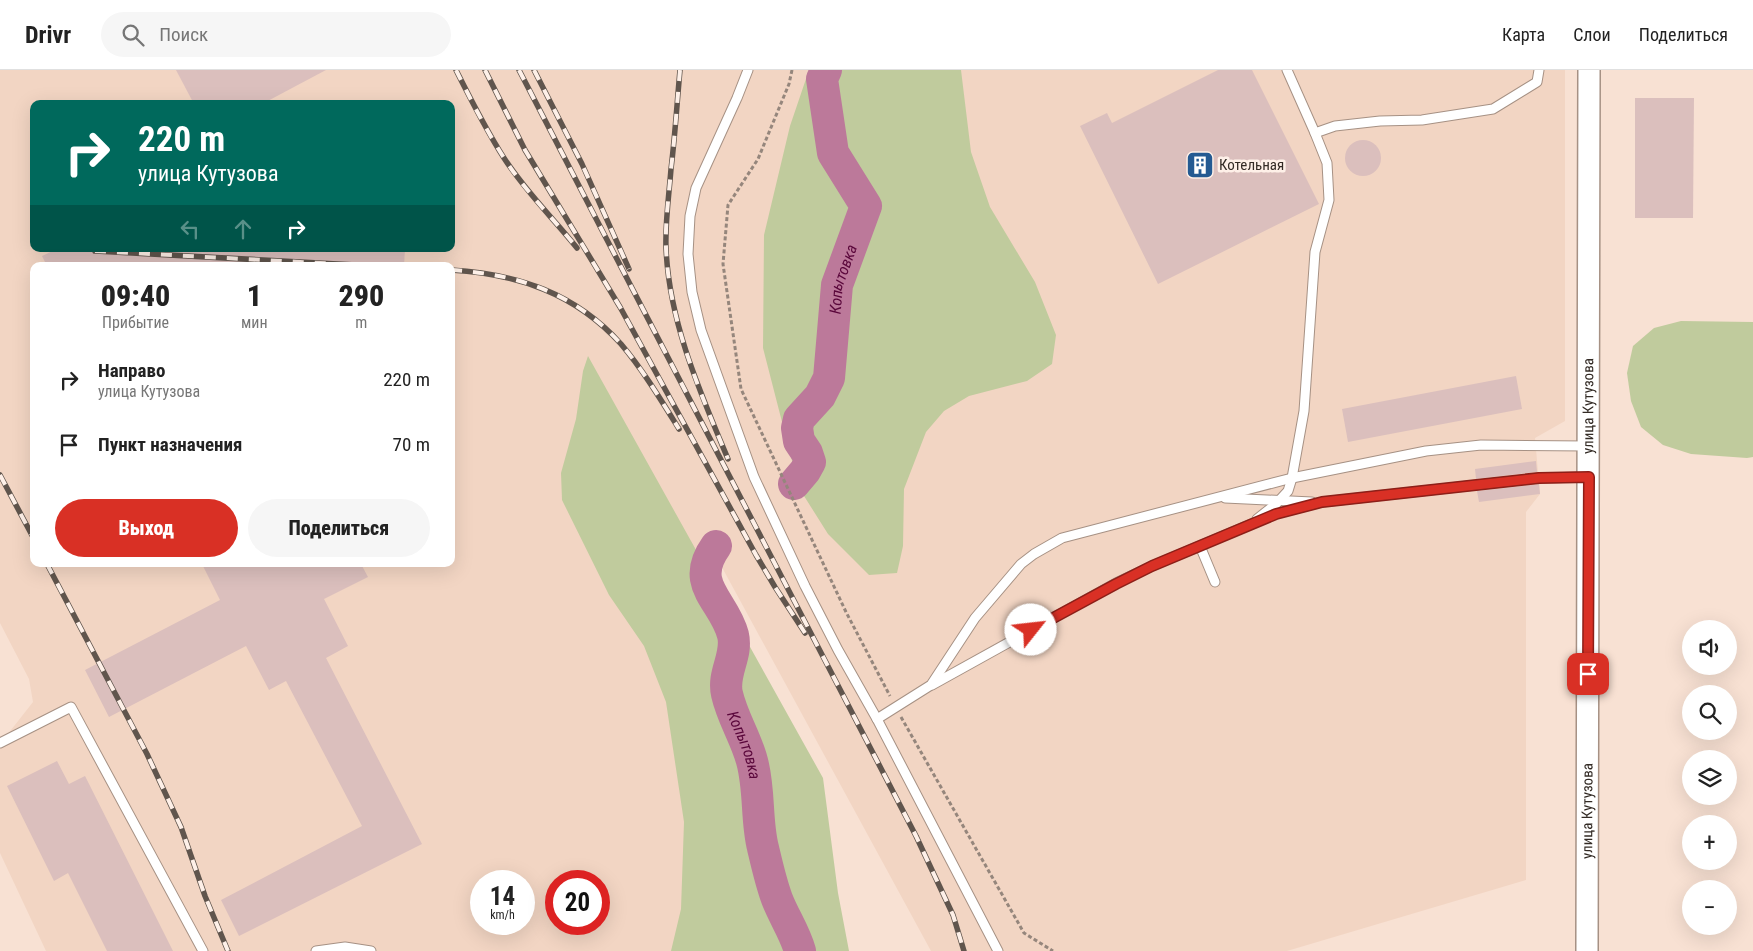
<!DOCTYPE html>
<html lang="ru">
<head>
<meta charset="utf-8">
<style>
  body { margin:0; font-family:"Roboto Condensed",sans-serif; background:#f6f6f6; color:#222; height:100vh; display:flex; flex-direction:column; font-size:19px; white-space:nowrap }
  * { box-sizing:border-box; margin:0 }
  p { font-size:16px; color:#767676 }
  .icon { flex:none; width:28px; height:28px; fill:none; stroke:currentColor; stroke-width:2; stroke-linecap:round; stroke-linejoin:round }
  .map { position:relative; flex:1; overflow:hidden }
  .details { position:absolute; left:30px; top:192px; width:425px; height:305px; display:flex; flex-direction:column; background:#fff; border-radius:10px; box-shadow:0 5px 20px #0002 }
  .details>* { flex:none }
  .top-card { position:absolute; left:30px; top:30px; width:425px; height:152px; border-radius:10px; box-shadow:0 5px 20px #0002; background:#00695c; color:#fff; overflow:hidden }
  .buttons { position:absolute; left:1682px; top:550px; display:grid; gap:10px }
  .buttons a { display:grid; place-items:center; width:55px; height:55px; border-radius:50%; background:#fff; box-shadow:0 5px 20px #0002; font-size:25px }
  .speed { position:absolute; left:470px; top:800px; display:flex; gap:10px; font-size:25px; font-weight:700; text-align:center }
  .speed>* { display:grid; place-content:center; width:65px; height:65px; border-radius:50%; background:#fff; box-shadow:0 5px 20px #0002; line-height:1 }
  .speed small { font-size:12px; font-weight:400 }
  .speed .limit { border:8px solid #d22; background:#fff; color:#111 }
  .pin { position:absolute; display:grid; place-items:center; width:42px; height:42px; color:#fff; margin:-21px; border-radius:10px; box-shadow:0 2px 8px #0006 }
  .me { position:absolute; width:55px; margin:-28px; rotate:61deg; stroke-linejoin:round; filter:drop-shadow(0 0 4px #0008) }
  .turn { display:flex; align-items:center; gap:18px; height:105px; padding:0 25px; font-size:22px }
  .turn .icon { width:65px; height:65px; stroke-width:2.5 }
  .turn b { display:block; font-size:35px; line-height:42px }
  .lanes { display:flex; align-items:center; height:48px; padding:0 25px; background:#0003; justify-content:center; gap:25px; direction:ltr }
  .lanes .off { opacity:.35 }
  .eta { display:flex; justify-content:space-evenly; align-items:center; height:85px; text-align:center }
  .eta b { font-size:30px; font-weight:800; line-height:35px }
  .cta { display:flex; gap:10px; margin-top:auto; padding:10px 25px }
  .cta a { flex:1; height:58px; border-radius:30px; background:#d93025; color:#fff; font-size:20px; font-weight:800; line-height:58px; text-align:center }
  .cta a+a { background:#f6f6f6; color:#222 }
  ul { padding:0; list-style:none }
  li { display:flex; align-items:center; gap:15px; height:65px; padding:0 25px }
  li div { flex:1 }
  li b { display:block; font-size:19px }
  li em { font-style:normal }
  header { display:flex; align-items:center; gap:30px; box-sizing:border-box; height:70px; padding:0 25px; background:#fff; border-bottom:1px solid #e0e0e0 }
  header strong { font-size:24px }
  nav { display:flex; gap:28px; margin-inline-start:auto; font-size:18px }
  .search { width:350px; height:45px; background:#f6f6f6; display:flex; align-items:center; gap:12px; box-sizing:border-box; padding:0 18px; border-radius:28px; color:#767676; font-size:19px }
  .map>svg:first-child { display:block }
  .built { fill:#f2d5c3; fill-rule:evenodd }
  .green { fill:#c0cb9d }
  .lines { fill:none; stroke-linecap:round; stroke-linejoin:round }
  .river { stroke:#bc799a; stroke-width:32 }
  .building { fill:#dbbfbd }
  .service-casing { stroke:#a69184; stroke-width:11 }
  .tertiary-casing { stroke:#a69184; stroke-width:24 }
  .path { stroke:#95867c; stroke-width:3; stroke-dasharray:4 2.5; stroke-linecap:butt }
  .service { stroke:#fff; stroke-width:9 }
  .tertiary { stroke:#fff; stroke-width:21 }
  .rail-casing { stroke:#60554d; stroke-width:5.5 }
  .rail { stroke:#fef0e8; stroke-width:4; stroke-dasharray:11; stroke-linecap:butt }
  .route-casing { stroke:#8d1f18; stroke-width:12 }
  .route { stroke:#d93025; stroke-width:9 }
  .labels { text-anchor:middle; stroke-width:5; stroke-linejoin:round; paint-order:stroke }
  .poi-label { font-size:15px; fill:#332b25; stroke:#fef0e8; text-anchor:start }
  .street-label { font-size:15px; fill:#332b25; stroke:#fef0e8 }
  .water-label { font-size:16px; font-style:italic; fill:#5a073b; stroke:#fef0e8 }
</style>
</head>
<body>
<header>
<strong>Drivr</strong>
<div class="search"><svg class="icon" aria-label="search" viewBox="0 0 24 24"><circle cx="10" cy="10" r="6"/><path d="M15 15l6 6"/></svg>Поиск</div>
<nav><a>Карта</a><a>Слои</a><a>Поделиться</a></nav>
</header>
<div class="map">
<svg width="1753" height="881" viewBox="0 0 1753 881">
  <rect width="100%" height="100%" fill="#f8e1d3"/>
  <!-- built -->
  <path class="built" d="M0,0H1565V351L1535,368L1540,424L1526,442V810L1287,881H931L718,490L730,881H46L0,783V674L33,632L29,609L0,553ZM34,34H451V179H34ZM34,196H451V494H34ZM481,811H524V854H481ZM556,811H599V854H556Z"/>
  <!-- green -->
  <g class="green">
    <polygon points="809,0 961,0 971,82 990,137 1035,212 1056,265 1052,294 1027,311 969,326 944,341 926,362 904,419 903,476 897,503 869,505 828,464 799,418 763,278 764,165 790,56"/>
    <polygon points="1681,251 1753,252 1753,387 1747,388 1691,384 1663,375 1641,357 1631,331 1627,303 1633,276 1654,258"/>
    <polygon points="588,286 823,708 838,823 849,881 671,881 681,839 684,752 666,632 644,576 609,525 562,430 561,403 576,349 583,301"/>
  </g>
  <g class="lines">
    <!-- river -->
    <g class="river">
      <path id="s1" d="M794,414L805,401L810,392L807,383L799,371L797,358L799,349L820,326L829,308L837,215L866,136L833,83L822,9L826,0"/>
      <path id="s2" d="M716,476C688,515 724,530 733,565C738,586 722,603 727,624C732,647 746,668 752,691C760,720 756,751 763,778C767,795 771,813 777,829C784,847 795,863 800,881"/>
    </g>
  </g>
  <!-- building -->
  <g class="building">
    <polygon points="176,0 326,0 262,34 194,34"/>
    <polygon points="1218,0 1252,0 1319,134 1158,214 1080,56 1107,43 1112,53"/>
    <polygon points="1635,28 1694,28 1693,148 1635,148"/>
    <circle cx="1363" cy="88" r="18"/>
    <polygon points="57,179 405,179 404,196 47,196 42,186"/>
    <polygon points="1516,306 1522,339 1348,372 1342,339"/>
    <polygon points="1536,391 1537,402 1476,409 1475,399"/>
    <polygon points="1539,414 1540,424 1479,432 1477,421"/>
    <polygon points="202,494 361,494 368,507 324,529 348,576 326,588 422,774 239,866 221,830 362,756 286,611 269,620 246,576 109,647 85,600 220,530"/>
    <polygon points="57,691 69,714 85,706 173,881 107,881 68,803 54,811 7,716"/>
  </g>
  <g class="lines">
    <!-- service casing -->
    <g class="service-casing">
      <g id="service">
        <polyline points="748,0 737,28 696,118 690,146 688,184 692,222 701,260 754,407 805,516 838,580 877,649 998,881"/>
        <polyline points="1287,0 1315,63"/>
        <polyline points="1225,428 1312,432"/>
        <polyline points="1257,449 1276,434 1288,421 1292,408 1304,341 1315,182 1329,130 1327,93 1315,63 1335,56 1380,51 1422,50 1493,39 1537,12 1539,0"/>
        <polyline points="1200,476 1215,512"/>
        <polyline points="932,615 1116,513 1152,496 1275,444 1322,432 1539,408 1588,407"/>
        <polyline points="877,649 931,615 975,548 1021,494 1034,484 1062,468 1292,408 1426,381 1481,375 1587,376"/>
        <polyline points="0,673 71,637 203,881"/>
        <polyline points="316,881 345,877 371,881"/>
      </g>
    </g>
    <!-- tertiary casing -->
    <g class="tertiary-casing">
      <g id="tertiary">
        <path id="s3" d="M1587,881L1589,0"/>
      </g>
    </g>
    <!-- path -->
    <g class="path">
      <polyline points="792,0 789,14 758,89 728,135 723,194 741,319 846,542 890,626"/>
      <polyline points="901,647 1024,863 1053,881"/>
    </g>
    <!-- service -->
    <use href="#service" class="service"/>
    <!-- tertiary -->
    <use href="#tertiary" class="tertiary"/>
    <!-- rail casing -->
    <g class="rail-casing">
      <g id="rail">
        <path d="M456,0C471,30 486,60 504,88C525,121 553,148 577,178"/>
        <polyline points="485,0 525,80 620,237 756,485 775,517 805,563"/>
        <polyline points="519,0 916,766 953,845 964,881"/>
        <polyline points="534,0 582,94 629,199"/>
        <path d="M680,0C677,33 675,66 671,99C669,125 665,152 666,178C669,252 700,322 728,389"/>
        <polyline points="95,181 375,196"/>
        <path d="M451,200C518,204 575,223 621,274C643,300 661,330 679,359"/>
        <polyline points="0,405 34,469"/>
        <polyline points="47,494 147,684 181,757 205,826 228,881"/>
      </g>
    </g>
    <!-- rail -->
    <use href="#rail" class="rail"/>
  </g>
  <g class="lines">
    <!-- route casing -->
    <g class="route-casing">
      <polyline id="route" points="1031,560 1116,514 1152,496 1276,444 1322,432 1539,408 1589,407 1588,604"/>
    </g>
    <!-- route -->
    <use href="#route" class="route"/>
  </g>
  <!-- icons -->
  <defs>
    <g id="building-square" transform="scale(1.4375)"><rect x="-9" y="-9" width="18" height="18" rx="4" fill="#245a92" stroke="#fef0e8"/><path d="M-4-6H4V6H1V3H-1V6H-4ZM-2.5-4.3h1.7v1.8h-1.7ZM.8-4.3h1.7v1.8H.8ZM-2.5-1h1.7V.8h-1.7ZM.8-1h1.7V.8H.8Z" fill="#fff"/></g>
  </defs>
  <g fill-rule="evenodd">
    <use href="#building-square" x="1200" y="95"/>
  </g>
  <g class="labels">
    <!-- poi labels -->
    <g class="poi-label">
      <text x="1219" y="100">Котельная</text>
    </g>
    <!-- street labels -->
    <g class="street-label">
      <text dy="5" stroke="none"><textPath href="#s3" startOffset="545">улица Кутузова</textPath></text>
      <text dy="5" stroke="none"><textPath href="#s3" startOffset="140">улица Кутузова</textPath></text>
    </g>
    <!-- water labels -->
    <g class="water-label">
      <text dy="6" stroke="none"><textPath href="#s1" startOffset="225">Копытовка</textPath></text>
      <text dy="6" stroke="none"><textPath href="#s2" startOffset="212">Копытовка</textPath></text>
    </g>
  </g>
</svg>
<div class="buttons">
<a><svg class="icon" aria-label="sound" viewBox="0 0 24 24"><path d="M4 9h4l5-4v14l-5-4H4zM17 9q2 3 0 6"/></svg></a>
<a><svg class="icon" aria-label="search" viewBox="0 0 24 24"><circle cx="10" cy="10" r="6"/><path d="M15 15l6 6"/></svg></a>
<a><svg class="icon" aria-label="layers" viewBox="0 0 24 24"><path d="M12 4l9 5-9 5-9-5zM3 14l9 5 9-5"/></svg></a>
<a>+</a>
<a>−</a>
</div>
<div class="speed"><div>14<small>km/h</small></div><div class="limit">20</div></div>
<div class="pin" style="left:1588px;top:604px;background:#d93025"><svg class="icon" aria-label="arrive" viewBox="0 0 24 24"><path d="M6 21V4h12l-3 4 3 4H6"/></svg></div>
<svg class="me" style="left:1031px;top:560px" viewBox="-20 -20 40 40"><circle r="19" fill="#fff"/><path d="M0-13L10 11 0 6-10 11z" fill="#d93025"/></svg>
<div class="top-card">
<div class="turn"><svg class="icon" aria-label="right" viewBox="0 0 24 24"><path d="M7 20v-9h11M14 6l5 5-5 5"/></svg><div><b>220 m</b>улица Кутузова</div></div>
<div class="lanes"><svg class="icon off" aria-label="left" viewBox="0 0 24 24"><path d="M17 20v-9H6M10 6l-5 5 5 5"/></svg><svg class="icon off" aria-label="ahead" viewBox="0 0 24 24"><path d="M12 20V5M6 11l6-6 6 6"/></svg><svg class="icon" aria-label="right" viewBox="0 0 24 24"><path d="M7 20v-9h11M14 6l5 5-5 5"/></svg></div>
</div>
<section class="details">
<div class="eta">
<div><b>09:40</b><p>Прибытие</p></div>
<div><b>1</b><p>мин</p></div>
<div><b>290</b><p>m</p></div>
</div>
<ul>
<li><svg class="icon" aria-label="right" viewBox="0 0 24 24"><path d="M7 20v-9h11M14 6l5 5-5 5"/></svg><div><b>Направо</b><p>улица Кутузова</p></div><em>220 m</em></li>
<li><svg class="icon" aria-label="arrive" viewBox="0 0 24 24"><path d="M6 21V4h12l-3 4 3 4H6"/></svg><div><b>Пункт назначения</b></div><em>70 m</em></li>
</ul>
<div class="cta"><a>Выход</a><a>Поделиться</a></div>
</section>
</div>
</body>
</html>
